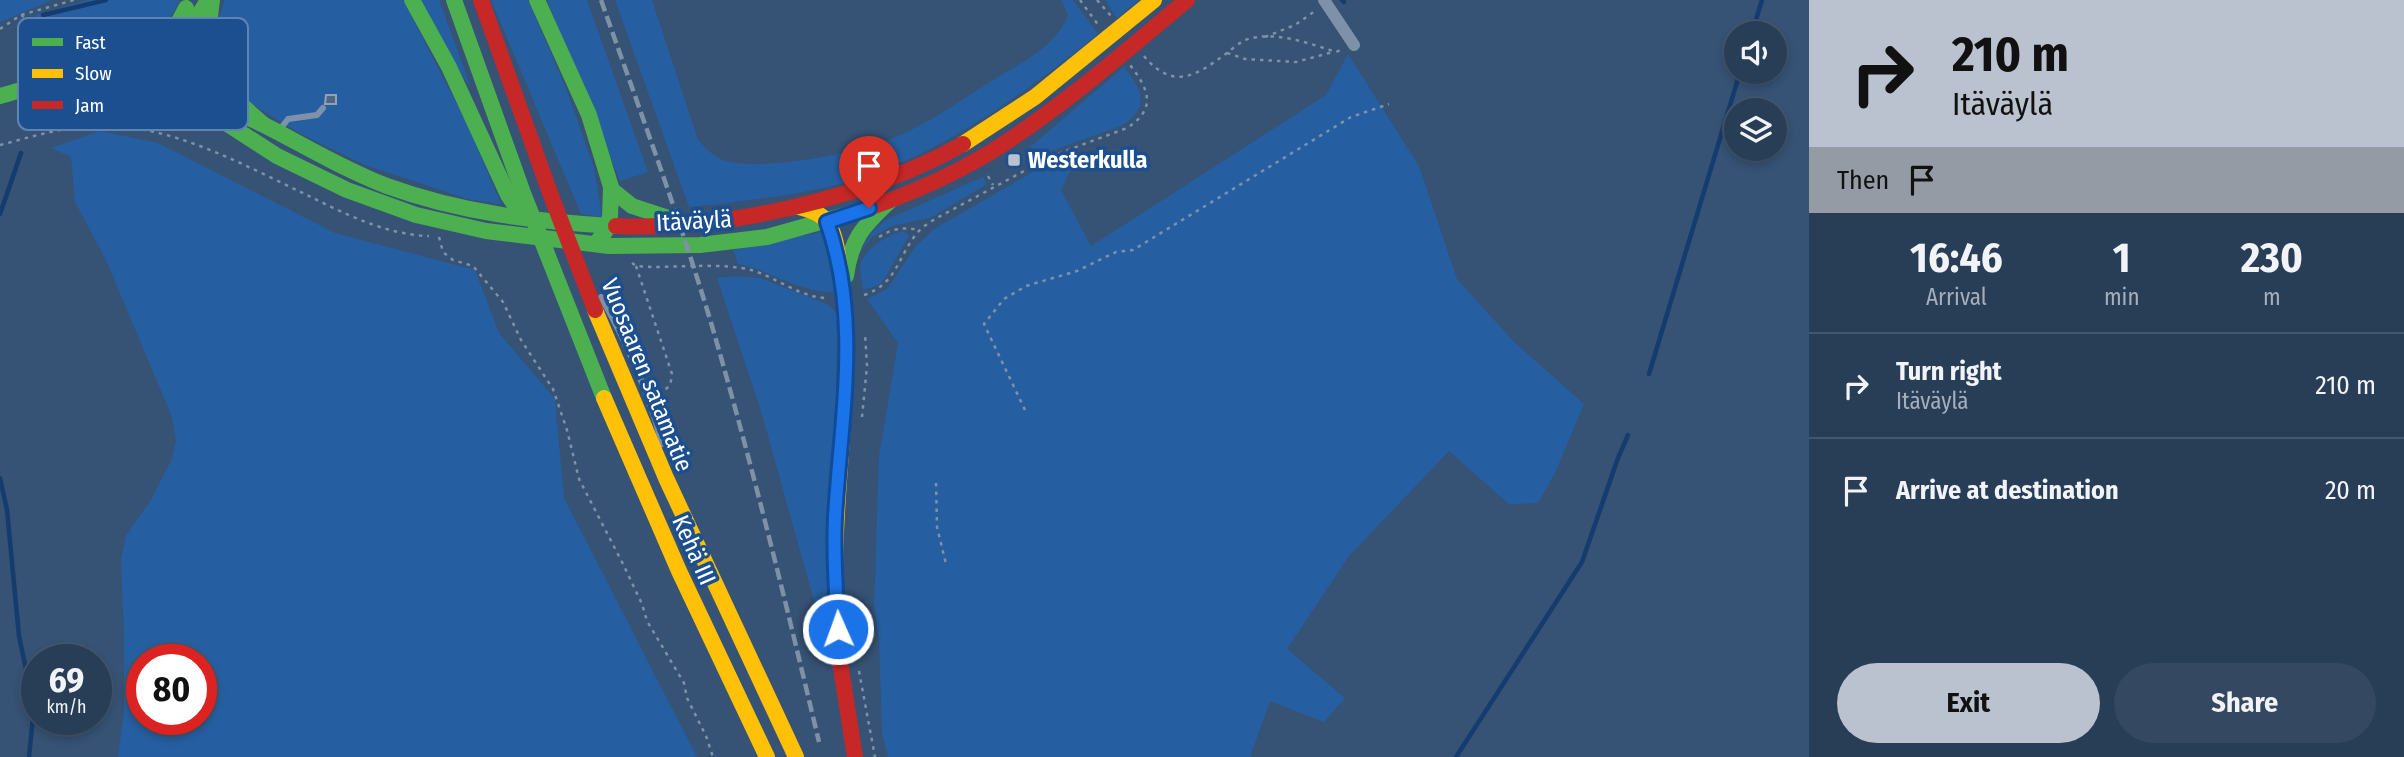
<!DOCTYPE html>
<html lang="en">
<head>
<meta charset="utf-8">
<style>
  body { margin:0; font-family:"Fira Sans Condensed",sans-serif; background:#344961; color:#f1f3f6; height:100vh; display:flex; flex-direction:column; font-size:26px; white-space:nowrap }
  * { box-sizing:border-box; margin:0 }
  p { font-size:23px; color:#a5aeba }
  .icon { flex:none; width:38px; height:38px; fill:none; stroke:currentColor; stroke-width:2; stroke-linecap:round; stroke-linejoin:round }
  .map { position:relative; flex:1; overflow:hidden }
  .details { display:flex; flex-direction:column; background:#283e57; width:595px }
  .details>* { flex:none }
  .top-card { background:#b9c2ce; color:#111; overflow:hidden }
  .buttons { position:absolute; left:1724px; top:21px; display:grid; gap:14px }
  .buttons a { display:grid; place-items:center; width:63px; height:63px; border-radius:50%; background:#283e57; box-shadow:0 4px 10px #0003,0 0 0 2px #44576d; font-size:35px }
  .speed { position:absolute; left:21px; top:644px; display:flex; gap:14px; font-size:35px; font-weight:700; text-align:center }
  .speed>* { display:grid; place-content:center; width:91px; height:91px; border-radius:50%; background:#283e57; box-shadow:0 4px 10px #0003,0 0 0 2px #44576d; line-height:1 }
  .speed small { font-size:18px; font-weight:400 }
  .speed .limit { border:10px solid #d22; background:#fff; color:#111 }
  .pin { position:absolute; display:grid; place-items:center; width:60px; height:60px; color:#fff; margin:-72px -30px; border-radius:50% 50% 50% 0; rotate:-45deg; box-shadow:0 0 7px #0007 }
  .pin .icon { rotate:45deg }
  .me { position:absolute; width:77px; margin:-38px; rotate:358deg; stroke-linejoin:round; filter:drop-shadow(0 0 5px #0008) }
  .turn { display:flex; align-items:center; gap:24px; height:147px; padding:0 28px; font-size:32px }
  .turn .icon { width:91px; height:91px; stroke-width:2.5 }
  .turn b { display:block; font-size:49px; line-height:60px }
  .then { display:flex; align-items:center; height:66px; padding:0 28px; background:#0003; gap:14px; font-size:26px }
  .eta { display:flex; justify-content:space-evenly; align-items:center; height:119px; text-align:center }
  .eta b { font-size:42px; font-weight:700; line-height:49px }
  .primary-button { display:flex; gap:14px; margin-top:auto; padding:14px 28px }
  .primary-button a { flex:1; height:80px; border-radius:42px; background:#b9c2ce; color:#111; font-size:28px; font-weight:700; line-height:80px; text-align:center }
  .primary-button a+a { background:#344961; color:#f1f3f6 }
  ul { padding:0; list-style:none }
  li { display:flex; align-items:center; gap:21px; height:105px; padding:0 28px; border-top:2px solid #44576d }
  li div { flex:1 }
  li b { display:block; font-size:26px }
  li em { font-style:normal }
  main { display:flex; flex:1; min-height:0 }
  .map>svg:first-child { display:block }
  .green { fill:#265fa1; fill-rule:evenodd }
  .lines { fill:none; stroke-linecap:round; stroke-linejoin:round }
  .stream { stroke:#153c6e; stroke-width:4.5 }
  .building { fill:#506783; stroke:#92a2b6; stroke-width:2 }
  .path { stroke:#7d92a8; stroke-width:2.5; stroke-dasharray:3.5 5; stroke-linecap:butt }
  .lane { stroke:#7d92a8; stroke-width:6 }
  .street { stroke:#7d92a8; stroke-width:12 }
  .fast { stroke:#4caf50; stroke-width:16 }
  .slow { stroke:#ffc107; stroke-width:16 }
  .jam { stroke:#c62828; stroke-width:16 }
  .rail { stroke:#7e92a7; stroke-width:4.5; stroke-dasharray:12 5; stroke-linecap:butt }
  .route-casing { stroke:#114b97; stroke-width:18 }
  .route { stroke:#1a73e8; stroke-width:12 }
  .poi-dot { fill:#b9c2ce; stroke:#1b4f8f; stroke-width:2.5 }
  .labels { text-anchor:middle; stroke-width:7; stroke-linejoin:round; paint-order:stroke }
  .poi-label { font-size:24px; font-weight:bold; fill:#fff; stroke:#1b4f8f; text-anchor:start }
  .street-label { font-size:24px; fill:#fff; stroke:#1b4f8f }
  .key { fill:#1b4f8f; stroke:#5f84b1; stroke-width:2 }
  .key-label { font-size:19px; fill:#fff }
</style>
</head>
<body>
<main>
<div class="map">
<svg width="1809" height="757" viewBox="0 0 1809 757">
  <rect width="100%" height="100%" fill="#365274"/>
  <!-- green -->
  <g class="green">
    <polygon points="0,0 52,0 0,22"/>
    <path d="M89,0H180L169,20L164,25L85,55L67,58L79,45L78,36L71,25C59,24 42,24 35,15Z"/>
    <polygon points="225,0 403,0 467,124 501,204 468,199 365,165 299,133 244,99 221,69 216,27"/>
    <polygon points="421,0 439,0 471,87 465,80"/>
    <polygon points="491,0 528,0 567,91 594,168 602,217 581,214"/>
    <polygon points="547,0 587,0 648,172 620,181"/>
    <path d="M615,0H652L698,140C706,148 712,156 723,160C757,173 862,152 896,137C929,123 963,99 993,80C1022,62 1055,48 1068,15L1061,0H1073L1098,34C1024,94 931,162 837,185C789,196 738,202 689,207Z"/>
    <polygon points="1105,0 1139,0 1117,18"/>
    <polygon points="1348,54 1419,166 1457,279 1513,341 1584,404 1555,473 1538,503 1509,504 1449,451 1349,556 1287,649 1345,698 1324,722 1270,701 1250,757 888,757 882,733 879,639 874,607 879,456 898,343 867,299 888,288 915,247 934,229 1043,166 1070,156 1091,154 1071,169 1061,190 1091,246 1326,95"/>
    <path d="M1124,67C1143,91 1151,107 1121,126L1037,156L1030,147Z"/>
    <path d="M100,131L158,143L335,233L475,270L499,333L555,399L564,498L697,757H118L124,711V637L121,560L126,535L151,500L172,459L176,441L172,417L106,260L75,202L71,157L51,148ZM142,660H201V719H142Z"/>
    <polygon points="983,177 987,184 930,218 892,226 872,237 856,256 874,230 886,220"/>
    <path d="M902,231L909,235L885,278L879,285L863,290C862,283 860,274 860,267C863,249 887,236 902,231Z"/>
    <path d="M821,232L825,234L834,292C800,293 772,271 738,264L733,250Z"/>
    <polygon points="736,276 760,278 829,305 837,314 833,671 819,642 815,604 761,411 717,278"/>
  </g>
  <g class="lines">
    <!-- stream -->
    <g class="stream">
      <polyline points="1342,0 1344,2"/>
      <polyline points="43,15 106,0"/>
      <polyline points="1752,33 1762,0"/>
      <polyline points="0,214 21,153"/>
      <polyline points="1649,374 1740,72"/>
      <polyline points="0,478 7,510 19,636 34,707 29,757"/>
      <polyline points="1456,757 1582,562 1618,458 1628,435"/>
    </g>
  </g>
  <!-- building -->
  <polygon class="building" points="326,95 336,95 336,104 325,104"/>
  <g class="lines">
    <!-- path -->
    <g class="path">
      <polyline points="1080,0 1099,26"/>
      <polyline points="1097,0 1111,16"/>
      <path d="M21,15C26,18 30,23 36,25C50,29 65,23 73,39L69,50L49,58L43,66"/>
      <polyline points="0,29 21,15 74,0"/>
      <polyline points="1265,37 1295,25 1315,11"/>
      <polyline points="1227,53 1245,59 1296,62 1333,52"/>
      <path d="M1144,56C1173,91 1196,76 1227,53C1232,49 1239,43 1245,40C1274,30 1308,43 1336,52L1343,49"/>
      <path d="M0,145C31,137 62,127 93,126C169,122 243,165 309,196C345,214 387,235 429,236"/>
      <polyline points="988,176 993,185"/>
      <polyline points="439,237 443,252 453,260 473,266 503,302 521,340 553,389 567,430 579,479 623,564 642,604 647,621 684,683 687,698 706,736 713,757"/>
      <path d="M879,237C893,228 904,227 920,230"/>
      <path d="M632,263L636,266L651,267C678,267 727,263 751,270C776,277 802,299 829,298"/>
      <path d="M636,266L672,374C671,385 669,389 658,393"/>
      <path d="M864,295C897,284 897,258 917,233C922,227 929,223 935,219L1052,156L1127,128C1157,109 1149,89 1130,65"/>
      <polyline points="1025,410 984,324 1004,299 1026,286 1077,271 1116,252 1133,250 1351,117 1389,104"/>
      <polyline points="862,417 867,366 865,333"/>
      <polyline points="936,483 937,527 946,564"/>
      <polyline points="859,671 875,757"/>
    </g>
    <!-- lane -->
    <g class="lane">
      <polyline points="281,128 288,119 317,115 323,108"/>
      <path d="M601,297C627,343 649,393 662,444"/>
    </g>
    <!-- street -->
    <polyline class="street" points="1324,0 1354,45"/>
    <!-- fast -->
    <g class="fast">
      <path d="M212,0C203,64 215,83 263,124"/>
      <polyline points="412,0 449,67 508,195 521,214"/>
      <polyline points="454,0 523,193 604,398"/>
      <polyline points="537,0 589,115 611,187 610,217 605,232 596,243"/>
      <circle cx="151" cy="76" r="30"/>
      <polyline points="158,46 175,29 186,8"/>
      <polyline points="179,65 189,31 208,0"/>
      <path d="M181,77C206,101 238,112 268,127C307,147 345,170 387,186C461,213 538,222 616,226"/>
      <path d="M0,96C39,85 82,69 122,86"/>
      <polyline points="165,103 212,114 277,156 347,190 416,215 486,231 609,246 700,245 767,237 863,210"/>
      <polyline points="612,190 632,206 687,224"/>
      <path d="M846,276C851,239 863,226 890,201"/>
    </g>
    <!-- slow -->
    <g class="slow">
      <polyline points="963,144 1035,97 1154,0"/>
      <path d="M799,207C809,210 821,213 827,222C837,235 838,258 841,274C855,372 835,471 835,570"/>
      <polyline points="595,310 666,478 796,757"/>
      <polyline points="604,398 679,571 767,757"/>
    </g>
    <!-- jam -->
    <g class="jam">
      <polyline points="481,0 550,193 595,310"/>
      <polyline points="54,78 75,68 134,51"/>
      <path d="M863,210C907,195 949,177 989,153C1060,109 1123,53 1187,0"/>
      <path d="M616,226C724,231 870,197 963,144"/>
      <polyline points="835,570 840,662 855,757"/>
    </g>
    <!-- rail -->
    <path class="rail" d="M601,0C639,108 679,216 712,326C752,464 786,603 819,742"/>
  </g>
  <g class="lines">
    <!-- route casing -->
    <g class="route-casing">
      <path id="route" d="M838,629C836,592 833,555 835,517C841,417 861,319 827,222L869,208"/>
    </g>
    <!-- route -->
    <use href="#route" class="route"/>
  </g>
  <!-- markers -->
  <rect class="poi-dot" x="1007" y="153" width="14" height="14" rx="3.5"/>
  <g class="labels">
    <!-- poi labels -->
    <g class="poi-label">
      <text x="1028" y="168">Westerkulla</text>
    </g>
    <!-- street labels -->
    <g class="street-label">
      <text transform="translate(694 221) rotate(-3)" y="8">Itäväylä</text>
      <text transform="translate(647 375) rotate(68)" y="8">Vuosaaren satamatie</text>
      <text transform="translate(694 550) rotate(66)" y="8">Kehä III</text>
    </g>
  </g>
  <!-- legend -->
  <rect x="18" y="18" width="230" height="112" rx="10" class="key"/>
  <rect x="32" y="38" width="31" height="8" fill="#4caf50"/>
  <rect x="32" y="69" width="31" height="9" fill="#ffc107"/>
  <rect x="32" y="101" width="31" height="8" fill="#c62828"/>
  <g class="key-label">
    <text x="75" y="49">Fast</text>
    <text x="75" y="80">Slow</text>
    <text x="75" y="112">Jam</text>
  </g>
</svg>
<div class="buttons">
<a><svg class="icon" aria-label="sound" viewBox="0 0 24 24"><path d="M4 9h4l5-4v14l-5-4H4zM17 9q2 3 0 6"/></svg></a>
<a><svg class="icon" aria-label="layers" viewBox="0 0 24 24"><path d="M12 4l9 5-9 5-9-5zM3 14l9 5 9-5"/></svg></a>
</div>
<div class="speed"><div>69<small>km/h</small></div><div class="limit">80</div></div>
<div class="pin" style="left:869px;top:208px;background:#d93025"><svg class="icon" aria-label="arrive" viewBox="0 0 24 24"><path d="M6 21V4h12l-3 4 3 4H6"/></svg></div>
<svg class="me" style="left:838px;top:629px" viewBox="-20 -20 40 40"><circle r="17" fill="#1a73e8" stroke="#fff" stroke-width="3"/><path d="M0-11L8 9 0 5-8 9z" fill="#fff"/></svg>
</div>
<section class="details">
<div class="top-card">
<div class="turn"><svg class="icon" aria-label="right" viewBox="0 0 24 24"><path d="M7 20v-9h11M14 6l5 5-5 5"/></svg><div><b>210 m</b>Itäväylä</div></div>
<div class="then">Then<svg class="icon" aria-label="arrive" viewBox="0 0 24 24"><path d="M6 21V4h12l-3 4 3 4H6"/></svg></div>
</div>
<div class="eta">
<div><b>16:46</b><p>Arrival</p></div>
<div><b>1</b><p>min</p></div>
<div><b>230</b><p>m</p></div>
</div>
<ul>
<li><svg class="icon" aria-label="right" viewBox="0 0 24 24"><path d="M7 20v-9h11M14 6l5 5-5 5"/></svg><div><b>Turn right</b><p>Itäväylä</p></div><em>210 m</em></li>
<li><svg class="icon" aria-label="arrive" viewBox="0 0 24 24"><path d="M6 21V4h12l-3 4 3 4H6"/></svg><div><b>Arrive at destination</b></div><em>20 m</em></li>
</ul>
<div class="primary-button"><a>Exit</a><a>Share</a></div>
</section>
</main>
</body>
</html>
